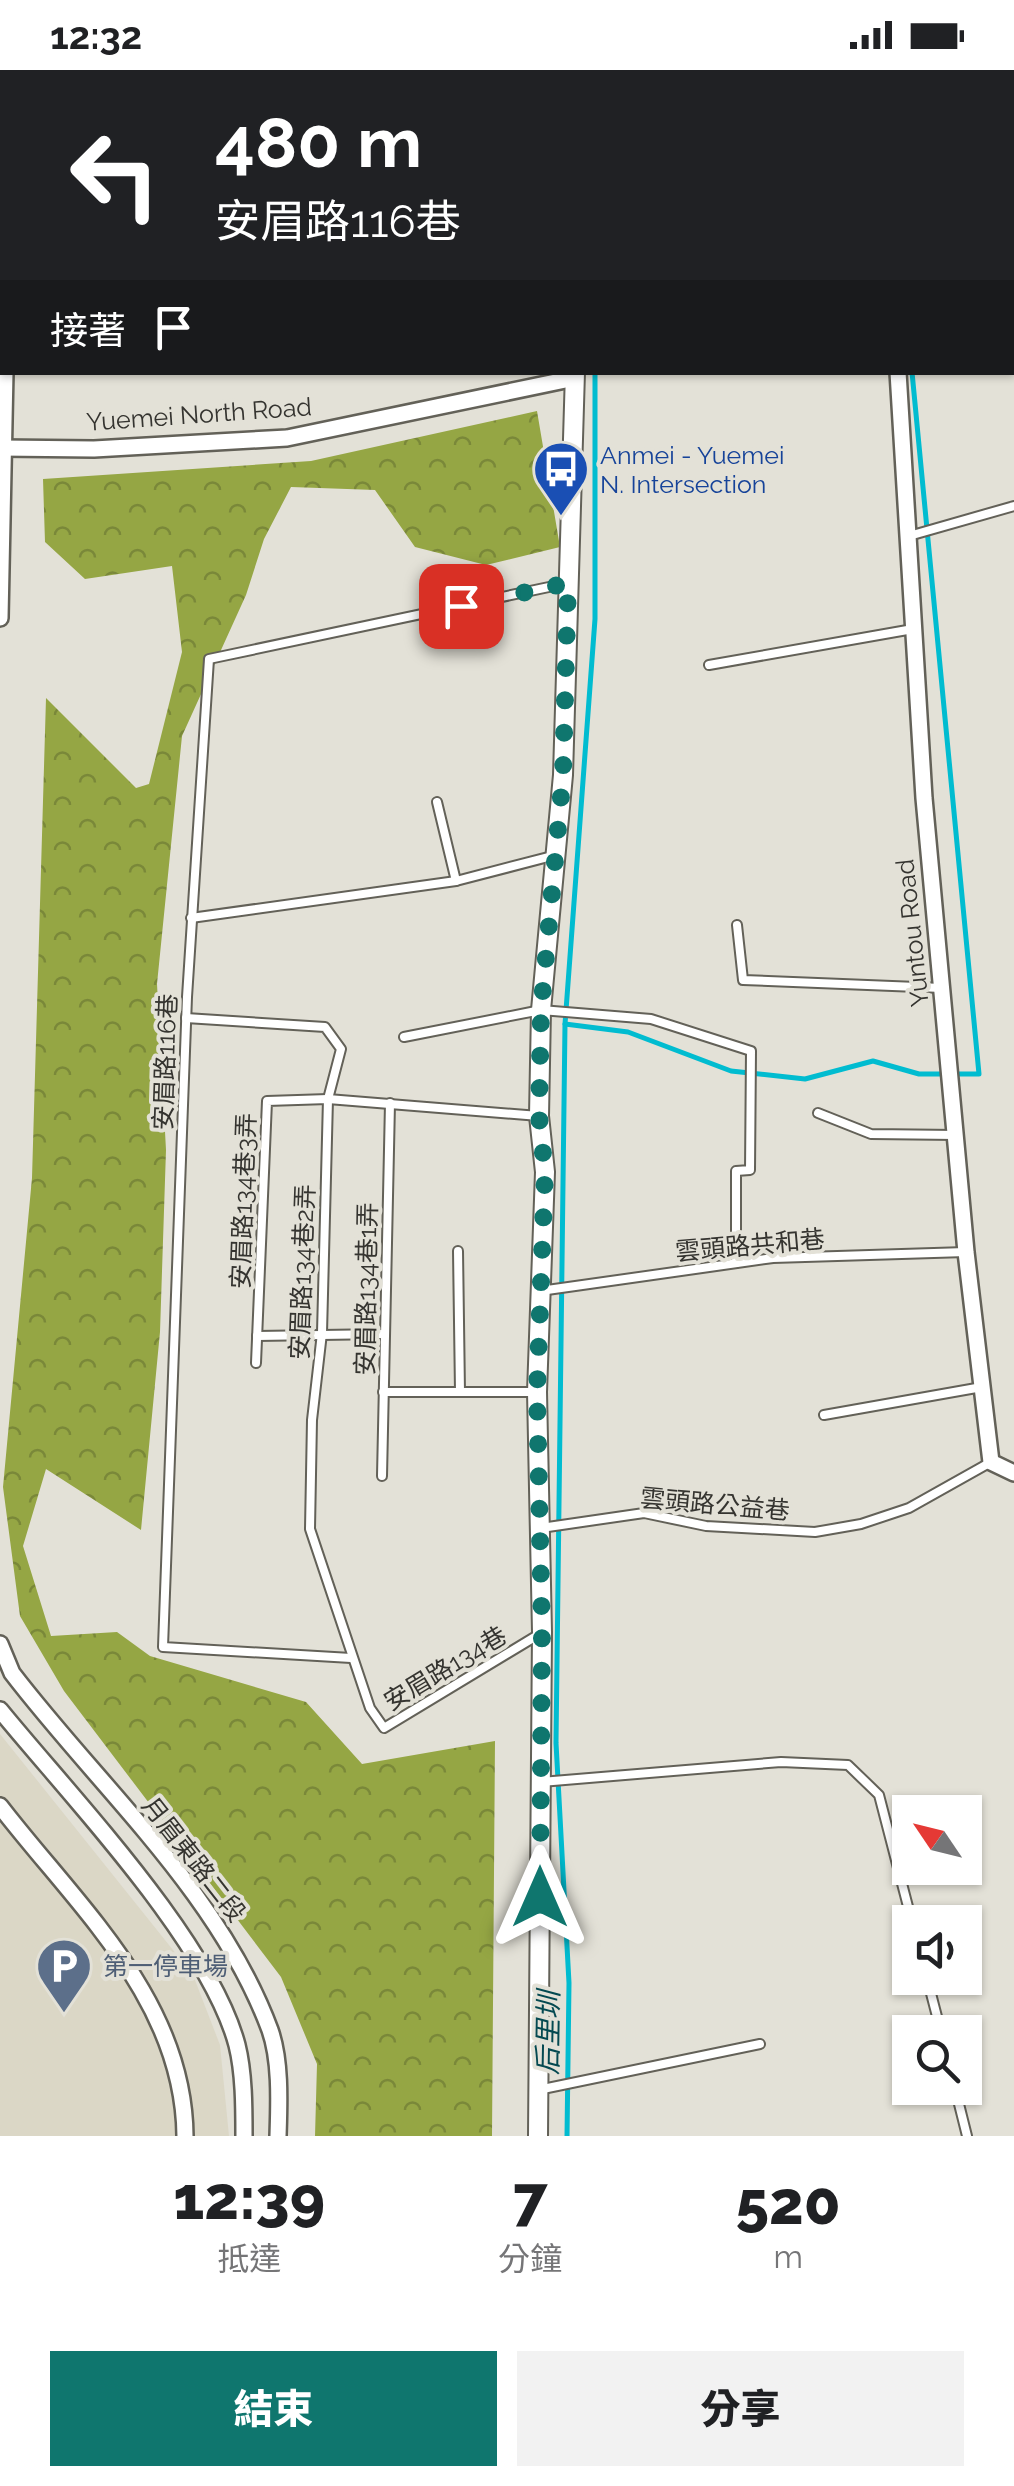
<!DOCTYPE html>
<html lang="zh-TW">
<head>
<meta charset="utf-8">
<style>
  body { margin:0; font-family:Raleway,"Noto Sans TC",sans-serif; background:#f2f2f2; color:#202124; height:100vh; display:flex; flex-direction:column; font-size:38px; white-space:nowrap }
  * { box-sizing:border-box; margin:0 }
  p { font-size:32px; color:#757577 }
  .icon { flex:none; width:55px; height:55px; fill:none; stroke:currentColor; stroke-width:2; stroke-linecap:round; stroke-linejoin:round }
  .map { position:relative; height:2066px; overflow:hidden }
  .side { display:flex; flex-direction:column; background:#fff; flex:1 }
  .side>* { flex:none }
  .hud { position:absolute; left:0px; top:0px; width:1015px; height:305px; box-shadow:0 2px 8px #0004; background:#202124; color:#fff; overflow:hidden }
  .needle { width:65px; rotate:305deg }
  .fabs { position:absolute; left:892px; top:1725px; display:grid; gap:20px }
  .fabs a { display:grid; place-items:center; width:90px; height:90px; border-radius:0px; background:#fff; box-shadow:0 2px 8px #0004; font-size:50px }
  .pin { position:absolute; display:grid; place-items:center; width:85px; height:85px; color:#fff; margin:-42px; border-radius:20px; box-shadow:0 5px 15px #0006 }
  .me { position:absolute; width:110px; margin:-55px; rotate:0deg; stroke-linejoin:round; filter:drop-shadow(0 0 8px #0008) }
  .turn { display:flex; align-items:center; gap:35px; height:210px; padding:0 50px; font-size:45px }
  .turn .icon { width:130px; height:130px; stroke-width:2.5 }
  .turn b { display:block; font-size:70px; line-height:85px }
  .then { display:flex; align-items:center; height:95px; padding:0 50px; background:#0003; gap:20px; font-size:38px }
  .eta { display:flex; justify-content:space-evenly; align-items:center; height:170px; text-align:center }
  .eta b { font-size:60px; font-weight:800; line-height:70px }
  .primary-button { display:flex; gap:20px; margin-top:auto; padding:20px 50px }
  .primary-button a { flex:1; height:115px; border-radius:0px; background:#0f766e; color:#fff; font-size:40px; font-weight:800; line-height:115px; text-align:center }
  .primary-button a+a { background:#f2f2f2; color:#202124 }
  .status { display:flex; justify-content:space-between; align-items:center; height:70px; padding:0 50px; background:#fff; direction:ltr }
  .status svg { height:28px; fill:currentColor }
  .map>svg:first-child { display:block }
  .built { fill:#dbd7c6 }
  .forest { fill:url(#forest-crowns) }
  .lines { fill:none; stroke-linecap:round; stroke-linejoin:round }
  .stream { stroke:#01bcd0; stroke-width:5 }
  .service-casing { stroke:#636158; stroke-width:12 }
  .minor-casing { stroke:#636158; stroke-width:20 }
  .tertiary-casing { stroke:#636158; stroke-width:22 }
  .service { stroke:#fff; stroke-width:8 }
  .minor { stroke:#fff; stroke-width:15 }
  .tertiary { stroke:#fff; stroke-width:18 }
  .route { stroke:#0f766e; stroke-width:18; stroke-dasharray:0 32.4 }
  .labels { text-anchor:middle; stroke-width:8; stroke-linejoin:round; paint-order:stroke }
  .street-label { font-size:25px; fill:#353430; stroke:#e3e1d7 }
  .transit-label { font-size:25px; fill:#164399; stroke:#e3e1d7; text-anchor:start }
  .service-label { font-size:25px; fill:#4e5e75; stroke:#e3e1d7; text-anchor:start }
  .water-label { font-size:28px; font-style:italic; fill:#044951; stroke:#e3e1d7 }
</style>
</head>
<body>
<div class="status"><b>12:32</b><svg viewBox="0 0 49 12"><path d="M0 12V9h3v3zM5 12V6h3v6zM10 12V3h3v9zM15 12V0h3v12zM26 1h20v11H26zM47 4h2v5h-2z"/></svg></div>
<div class="map">
<svg width="1014" height="2066" viewBox="0 0 1014 2066">
  <defs>
    <pattern id="forest-crowns" width="20" height="18" patternUnits="userSpaceOnUse" patternTransform="scale(2.5)"><rect width="20" height="18" fill="#95a644"/><path d="M2 6a3 3 0 1 1 6 0M12 15a3 3 0 1 1 6 0" fill="none" stroke="#7a8839"/></pattern>
  </defs>
  <rect width="100%" height="100%" fill="#e3e1d7"/>
  <!-- built -->
  <polygon class="built" points="0,1664 193,1905 220,1975 229,2066 0,2066"/>
  <!-- forest -->
  <polygon class="forest" points="537,341 560,477 486,495 415,477 375,420 291,417 264,469 246,525 182,666 157,914 166,1080 160,1262 141,1460 46,1399 23,1476 51,1566 117,1562 150,1586 306,1632 362,1694 495,1671 492,2066 315,2066 317,1994 281,1907 64,1621 20,1546 3,1417 32,1108 46,628 136,718 149,714 182,582 172,496 85,509 45,472 43,409 311,391"/>
  <g class="lines">
    <!-- stream -->
    <g class="stream">
      <polyline points="589,0 589,2"/>
      <polyline points="884,0 884,2"/>
      <polyline points="565,954 628,962 731,1001 805,1009 873,991 919,1004 979,1004 912,302"/>
      <polyline points="567,2066 569,1913 556,1673 565,954 595,549 595,302"/>
    </g>
    <!-- service casing -->
    <g class="service-casing">
      <g id="service">
        <polyline points="909,466 1014,436"/>
        <polyline points="709,595 913,559"/>
        <polyline points="437,732 456,811"/>
        <polyline points="191,848 456,811 556,785"/>
        <polyline points="737,855 743,910 942,918"/>
        <polyline points="186,948 325,957 341,979 328,1029 322,1263 312,1350 310,1459 370,1638 384,1658 538,1565"/>
        <polyline points="404,967 541,940 651,949 751,981 750,1100 736,1101 736,1193"/>
        <polyline points="818,1043 871,1064 956,1065"/>
        <polyline points="458,1181 460,1322"/>
        <polyline points="540,1221 773,1188 966,1182"/>
        <polyline points="257,1266 385,1264"/>
        <polyline points="256,1293 267,1031 328,1029 539,1046"/>
        <polyline points="383,1322 534,1322"/>
        <polyline points="824,1345 982,1317"/>
        <polyline points="382,1406 390,1033"/>
        <polyline points="541,1458 644,1443 706,1456 815,1462 861,1454 909,1438 991,1392"/>
        <polyline points="351,1588 163,1577 187,927 209,589 568,513"/>
        <polyline points="541,1712 781,1692 848,1695 879,1725 912,1852"/>
        <polyline points="927,1908 941,1962"/>
        <polyline points="955,2018 967,2066"/>
        <polyline points="538,2020 760,1974"/>
      </g>
    </g>
    <!-- minor casing -->
    <g class="minor-casing">
      <g id="minor">
        <polyline points="859,0 860,2"/>
        <polyline points="0,76 2,93"/>
        <polyline points="898,302 924,728 966,1182 991,1392 1014,1403"/>
        <polyline points="0,378 94,379 287,368 575,308"/>
        <polyline points="0,548 5,302"/>
        <path d="M0,1574L12,1603C100,1718 219,1822 270,1960C281,1991 279,2034 278,2066"/>
        <path d="M0,1640C70,1726 209,1870 237,1975C244,2003 244,2037 244,2066"/>
        <path d="M0,1736C77,1836 184,1930 185,2066"/>
      </g>
    </g>
    <!-- tertiary casing -->
    <g class="tertiary-casing">
      <g id="tertiary">
        <polyline points="566,0 566,2"/>
        <polyline points="538,2066 542,1562 537,1322 545,1102 539,1046 541,940 563,705 575,302"/>
      </g>
    </g>
    <!-- service -->
    <use href="#service" class="service"/>
    <!-- minor -->
    <use href="#minor" class="minor"/>
    <!-- tertiary -->
    <use href="#tertiary" class="tertiary"/>
  </g>
  <g class="lines">
    <!-- route -->
    <polyline class="route" points="461,536 568,513 563,705 541,940 539,1046 545,1102 537,1322 542,1562 540,1827"/>
  </g>
  <!-- icons -->
  <defs>
    <g id="bus-pin" transform="scale(2.875)"><path d="M0 17L-7.5 6A9.5 9.5 0 1 1 7.5 6Z" fill="#1a4fb4" stroke="#e3e1d7"/><path d="M-5-6H5V4H4V6H2V4H-2V6H-4V4H-5ZM-3.5-4V0h7V-4ZM-3.5 1.2v1.5H-2V1.2ZM2 1.2v1.5H3.5V1.2Z" fill="#fff"/></g>
    <g id="parking-pin" transform="scale(2.875)"><path d="M0 17L-7.5 6A9.5 9.5 0 1 1 7.5 6Z" fill="#5c6f8a" stroke="#e3e1d7"/><path d="M-3.5-5.5H1a3.5 3.5 0 0 1 0 7H-1V5.5H-3.5ZM-1-3.4V-.6H.8a1.4 1.4 0 0 0 0-2.8Z" fill="#fff"/></g>
  </defs>
  <g fill-rule="evenodd">
    <use href="#bus-pin" x="561" y="399"/>
    <use href="#parking-pin" x="64" y="1896"/>
  </g>
  <g class="labels">
    <!-- street labels -->
    <g class="street-label">
      <text transform="translate(199 344) rotate(-4)" y="9">Yuemei North Road</text>
      <text transform="translate(912 863) rotate(-96)" y="9">Yuntou Road</text>
      <text transform="translate(165 992) rotate(-88)" y="9">安眉路116巷</text>
      <text transform="translate(243 1131) rotate(-88)" y="9">安眉路134巷3弄</text>
      <text transform="translate(750 1175) rotate(-5)" y="9">雲頭路共和巷</text>
      <text transform="translate(302 1202) rotate(-88)" y="9">安眉路134巷2弄</text>
      <text transform="translate(366 1219) rotate(-89)" y="9">安眉路134巷1弄</text>
      <text transform="translate(715 1434) rotate(5)" y="9">雲頭路公益巷</text>
      <text transform="translate(445 1598) rotate(-31)" y="9">安眉路134巷</text>
      <text transform="translate(194 1789) rotate(52)" y="9">月眉東路二段</text>
    </g>
    <!-- transit labels -->
    <g class="transit-label">
      <text x="600" y="394">Anmei - Yuemei<tspan x="600" dy="29">N. Intersection</tspan></text>
    </g>
    <!-- service labels -->
    <g class="service-label">
      <text x="103" y="1905">第一停車場</text>
    </g>
    <!-- water labels -->
    <g class="water-label">
      <text transform="translate(548 1963) rotate(-89)" y="10">后里圳</text>
    </g>
  </g>
</svg>
<div class="fabs">
<a><svg class="needle" viewBox="-14 -14 28 28"><path d="M0-13l5 13h-10z" fill="#e53935"/><path d="M0 13l5-13h-10z" fill="#757577"/></svg></a>
<a><svg class="icon" aria-label="sound" viewBox="0 0 24 24"><path d="M4 9h4l5-4v14l-5-4H4zM17 9q2 3 0 6"/></svg></a>
<a><svg class="icon" aria-label="search" viewBox="0 0 24 24"><circle cx="10" cy="10" r="6"/><path d="M15 15l6 6"/></svg></a>
</div>
<div class="pin" style="left:461px;top:536px;background:#d93025"><svg class="icon" aria-label="arrive" viewBox="0 0 24 24"><path d="M6 21V4h12l-3 4 3 4H6"/></svg></div>
<svg class="me" style="left:540px;top:1827px" viewBox="-20 -20 40 40"><path d="M0-17L14 15 0 8-14 15z" fill="#0f766e" stroke="#fff" stroke-width="4"/></svg>
<div class="hud">
<div class="turn"><svg class="icon" aria-label="left" viewBox="0 0 24 24"><path d="M17 20v-9H6M10 6l-5 5 5 5"/></svg><div><b>480 m</b>安眉路116巷</div></div>
<div class="then">接著<svg class="icon" aria-label="arrive" viewBox="0 0 24 24"><path d="M6 21V4h12l-3 4 3 4H6"/></svg></div>
</div>
</div>
<section class="side">
<div class="eta">
<div><b>12:39</b><p>抵達</p></div>
<div><b>7</b><p>分鐘</p></div>
<div><b>520</b><p>m</p></div>
</div>
<div class="primary-button"><a>結束</a><a>分享</a></div>
</section>
</body>
</html>
